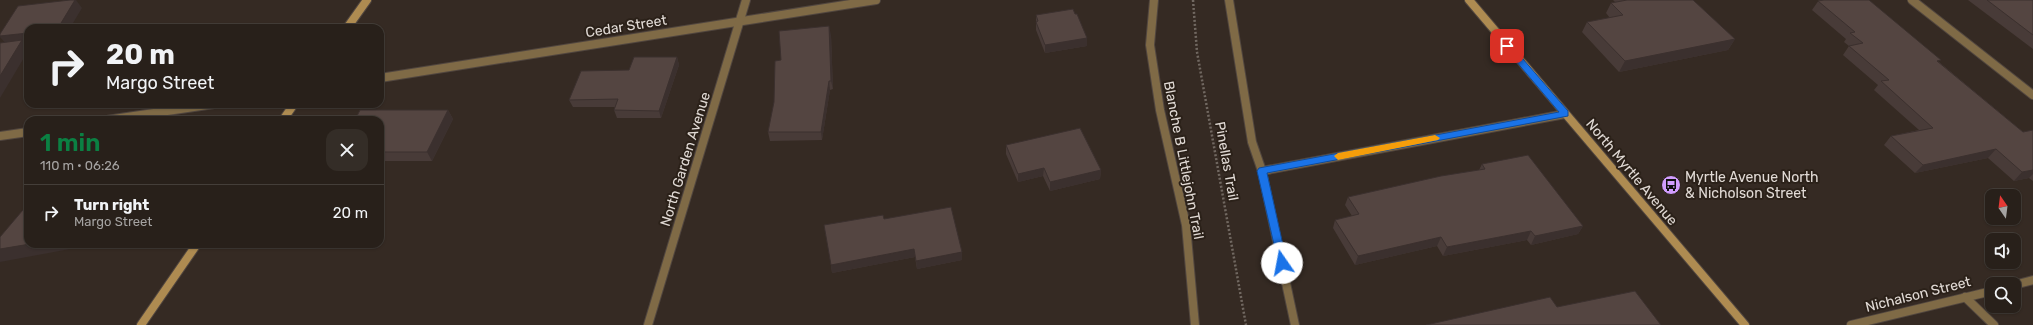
<!DOCTYPE html>
<html lang="en">
<head>
<meta charset="utf-8">
<style>
  body { margin:0; font-family:Rubik,sans-serif; background:#342d27; color:#f1f3f6; height:100vh; display:flex; flex-direction:column; font-size:15px; white-space:nowrap }
  * { box-sizing:border-box; margin:0 }
  p { font-size:13px; color:#a5a3a2 }
  .icon { flex:none; width:22px; height:22px; fill:none; stroke:currentColor; stroke-width:2; stroke-linecap:round; stroke-linejoin:round }
  .map { position:relative; flex:1; overflow:hidden }
  .drawer { position:absolute; left:24px; top:116px; width:360px; height:132px; display:flex; flex-direction:column; background:#28201a; border-radius:12px; box-shadow:0 1px 3px #0004,0 0 0 1px #443e39 }
  .drawer>* { flex:none }
  .banner { position:absolute; left:24px; top:24px; width:360px; height:84px; border-radius:12px; box-shadow:0 1px 3px #0004,0 0 0 1px #443e39; background:#28201a; color:#f1f3f6; overflow:hidden }
  .needle { width:26px; rotate:346deg }
  .controls { position:absolute; left:1985px; top:189px; display:grid; gap:8px }
  .controls a { display:grid; place-items:center; width:36px; height:36px; border-radius:8px; background:#28201a; box-shadow:0 1px 3px #0004,0 0 0 1px #443e39; font-size:20px }
  .pin { position:absolute; display:grid; place-items:center; width:34px; height:34px; color:#fff; margin:-17px; border-radius:8px; box-shadow:0 2px 6px #0006 }
  .me { position:absolute; width:44px; margin:-22px; rotate:348deg; stroke-linejoin:round; filter:drop-shadow(0 0 3px #0008) }
  .turn { display:flex; align-items:center; gap:14px; height:84px; padding:0 16px; font-size:18px }
  .turn .icon { width:52px; height:52px; stroke-width:2.5 }
  .turn b { display:block; font-size:28px; line-height:34px }
  .round { display:grid; place-items:center; flex:none; width:42px; height:42px; border-radius:12px; background:#342d27 }
  .head { display:flex; align-items:center; justify-content:space-between; height:68px; padding:0 16px }
  h1 { font-size:24px; font-weight:600; line-height:30px; color:#0b8043 }
  ul { padding:0; list-style:none }
  li { display:flex; align-items:center; gap:12px; height:56px; padding:0 16px; border-top:1px solid #443e39 }
  li div { flex:1 }
  li b { display:block; font-size:15px }
  li em { font-style:normal }
  .map>svg:first-child { display:block }
  .lines { fill:none; stroke-linecap:round; stroke-linejoin:round }
  .lane-casing { stroke:#51463f; stroke-width:10 }
  .street-casing { stroke:#51463f; stroke-width:10 }
  .secondary-casing { stroke:#51463f; stroke-width:10 }
  .path { stroke:#716861; stroke-width:2.5; stroke-dasharray:2 2; stroke-linecap:butt }
  .lane { stroke:#7f6a46; stroke-width:8 }
  .street { stroke:#7f6a46; stroke-width:8 }
  .secondary { stroke:#ae8b51; stroke-width:8 }
  .wall { fill:#483b38 }
  .shaded-wall { fill:#3b302e }
  .building { fill:#544541; stroke:#3b302e }
  .route { fill:#1a73e8; stroke:#114b97 }
  .slow { fill:#f59e0b }
  .labels { text-anchor:middle; stroke-width:4; stroke-linejoin:round; paint-order:stroke }
  .street-label { font-size:14px; fill:#e1dad5; stroke:#2b2119 }
  .poi-label { font-size:14px; fill:#e1dad5; stroke:#2b2119; text-anchor:start }
</style>
</head>
<body>
<div class="map">
<svg width="2033" height="325" viewBox="0 0 2033 325">
  <rect width="100%" height="100%" fill="#352a23"/>
  <g class="lines">
    <!-- lane casing -->
    <g class="lane-casing">
      <g id="lane">
        <polyline points="1229,0 1252,142 1262,171"/>
        <polyline points="1965,297 1994,325"/>
      </g>
    </g>
    <!-- street casing -->
    <g class="street-casing">
      <g id="street">
        <polyline points="1154,0 1150,45 1160,110 1186,225 1195,325"/>
        <polyline points="1912,0 2033,95"/>
        <polyline points="380,78 876,0"/>
        <polyline points="107,120 214,104"/>
        <polyline points="0,136 28,132"/>
        <polyline points="2014,285 2033,280"/>
        <polyline points="648,325 746,0"/>
        <polyline points="1295,325 1262,171 1565,114"/>
        <polyline points="1851,325 1992,291"/>
      </g>
    </g>
    <!-- secondary casing -->
    <g class="secondary-casing">
      <g id="secondary">
        <polyline points="1469,0 1745,325"/>
        <polyline points="347,28 367,0"/>
        <polyline points="283,120 294,104"/>
        <polyline points="141,325 197,244"/>
      </g>
    </g>
    <!-- path -->
    <polyline class="path" points="1193,0 1197,52 1246,325"/>
    <!-- lane -->
    <use href="#lane" class="lane"/>
    <!-- street -->
    <use href="#street" class="street"/>
    <!-- secondary -->
    <use href="#secondary" class="secondary"/>
  </g>
  <!-- wall -->
  <g class="wall">
    <polygon points="1613,0 1693,0 1735,39 1728,50 1619,72 1582,32 1587,22 1610,18 1606,13 1611,3 1615,2"/>
    <polygon points="1819,0 1869,0 1939,62 2023,132 2033,130 2033,181 2029,178 2014,181 1988,158 1915,173 1884,145 1891,136 1919,130 1874,90 1878,85 1843,55 1849,46 1844,42 1846,39 1812,10"/>
    <polygon points="1968,0 2033,0 2033,49"/>
    <polygon points="1036,15 1087,38 1087,46 1045,53 1036,30"/>
    <polygon points="831,35 833,89 830,90 822,140 770,141 768,132 774,102 781,60"/>
    <polygon points="677,57 679,65 661,118 617,118 614,110 615,107 573,107 569,100 629,70"/>
    <polygon points="448,110 453,119 432,161 380,161 380,120"/>
    <polygon points="1006,145 1101,170 1100,179 1050,191 1043,176 1018,182 1006,154"/>
    <polygon points="1482,164 1583,226 1578,234 1531,245 1527,240 1443,256 1437,246 1355,265 1333,228 1335,220 1352,216 1345,205 1348,197 1479,170"/>
    <polygon points="884,219 962,260 917,269 915,257 832,273 831,265"/>
  </g>
  <!-- shaded-wall -->
  <g class="shaded-wall">
    <polygon points="75,0 76,0 82,8 70,28 58,28"/>
    <polygon points="829,26 831,35 833,89 831,81"/>
    <polygon points="28,33 28,42 24,43 28,47 28,51 0,98 0,76 7,45 0,37 0,36"/>
    <polygon points="1087,38 1087,46 1045,53 1045,45"/>
    <polygon points="1735,39 1728,50 1619,72 1625,61"/>
    <polygon points="677,57 679,65 661,118 659,111"/>
    <polygon points="829,81 830,90 822,140 821,132"/>
    <polygon points="448,110 453,119 432,161 427,152"/>
    <polygon points="1996,149 1988,158 1915,173 1923,165"/>
    <polygon points="1044,168 1043,176 1018,182 1018,174"/>
    <polygon points="1101,170 1100,179 1050,191 1050,182"/>
    <polygon points="2033,170 2033,174 2029,178 2014,181 2022,172"/>
    <polygon points="1583,226 1578,234 1531,245 1535,236"/>
    <polygon points="1531,231 1527,240 1443,256 1447,247"/>
    <polygon points="1441,237 1437,246 1355,265 1358,256"/>
    <polygon points="30,244 97,244 0,262 0,249"/>
    <polygon points="914,249 915,257 832,273 831,265"/>
    <polygon points="962,252 962,260 917,269 916,261"/>
  </g>
  <!-- building -->
  <g class="building">
    <polygon points="70,0 75,0 58,28 28,28 28,33 0,36 0,34 18,6"/>
    <polygon points="1627,0 1693,0 1735,39 1625,61 1587,22 1623,15 1611,3"/>
    <polygon points="1824,0 1869,0 1941,60 1937,61 2023,132 2033,130 2033,170 2022,172 1996,149 1923,165 1891,136 1933,128 1881,81 1889,80 1849,46 1863,43 1850,33 1855,32 1818,1"/>
    <polygon points="1987,0 2033,0 2033,35"/>
    <polygon points="1073,9 1075,14 1077,14 1087,38 1045,45 1036,22 1038,21 1036,15"/>
    <polygon points="829,26 831,81 829,81 821,132 768,132 774,102 775,61 781,60 779,31"/>
    <polygon points="22,40 0,76 0,43"/>
    <polygon points="634,57 677,57 659,111 614,110 618,99 569,100 581,71 629,70"/>
    <polygon points="360,110 448,110 427,152 380,152 380,120 355,120"/>
    <polygon points="1080,128 1101,170 1050,182 1044,168 1018,174 1006,145"/>
    <polygon points="1528,155 1583,226 1535,236 1531,231 1447,247 1441,237 1358,256 1335,220 1359,214 1348,197 1441,176 1485,169 1482,164"/>
    <polygon points="28,204 28,244 30,244 0,249 0,237"/>
    <polygon points="951,207 962,252 916,261 914,249 831,265 824,225 883,215 884,219"/>
    <polygon points="1635,291 1661,325 1426,325 1550,297 1557,307"/>
  </g>
  <!-- route -->
  <polygon class="route" points="1507,43 1510,44 1568,111 1568,116 1267,173 1287,263 1282,267 1279,266 1257,171 1259,168 1559,112 1504,47 1504,44"/>
  <!-- slow -->
  <polygon class="slow" points="1435,135 1440,138 1438,140 1338,160 1334,156 1338,153"/>
  <!-- icons -->
  <defs>
    <g id="bus-disc" transform="scale(1)"><circle r="9.5" fill="#d19dfe" stroke="#2b2119"/><path d="M-5-6H5V4H4V6H2V4H-2V6H-4V4H-5ZM-3.5-4V0h7V-4ZM-3.5 1.2v1.5H-2V1.2ZM2 1.2v1.5H3.5V1.2Z" fill="#111"/></g>
  </defs>
  <g fill-rule="evenodd">
    <use href="#bus-disc" x="1671" y="185"/>
  </g>
  <g class="labels">
    <!-- street labels -->
    <g class="street-label">
      <text transform="translate(626 26) rotate(-9)" y="5">Cedar Street</text>
      <text transform="translate(685 159) rotate(-73)" y="5">North Garden Avenue</text>
      <text transform="translate(1184 160) rotate(79)" y="5">Blanche B Littlejohn Trail</text>
      <text transform="translate(1227 161) rotate(80)" y="5">Pinellas Trail</text>
      <text transform="translate(1632 172) rotate(50)" y="5">North Myrtle Avenue</text>
      <text transform="translate(1918 294) rotate(-14)" y="5">Nichalson Street</text>
    </g>
    <!-- poi labels -->
    <g class="poi-label">
      <text x="1685" y="182">Myrtle Avenue North<tspan x="1685" dy="16">&amp; Nicholson Street</tspan></text>
    </g>
  </g>
</svg>
<div class="controls">
<a><svg class="needle" viewBox="-14 -14 28 28"><path d="M0-13l5 13h-10z" fill="#e53935"/><path d="M0 13l5-13h-10z" fill="#a5a3a2"/></svg></a>
<a><svg class="icon" aria-label="sound" viewBox="0 0 24 24"><path d="M4 9h4l5-4v14l-5-4H4zM17 9q2 3 0 6"/></svg></a>
<a><svg class="icon" aria-label="search" viewBox="0 0 24 24"><circle cx="10" cy="10" r="6"/><path d="M15 15l6 6"/></svg></a>
</div>
<div class="pin" style="left:1507px;top:46px;background:#d93025"><svg class="icon" aria-label="arrive" viewBox="0 0 24 24"><path d="M6 21V4h12l-3 4 3 4H6"/></svg></div>
<svg class="me" style="left:1282px;top:263px" viewBox="-20 -20 40 40"><circle r="19" fill="#fff"/><path d="M0-13L10 11 0 6-10 11z" fill="#1a73e8"/></svg>
<div class="banner">
<div class="turn"><svg class="icon" aria-label="right" viewBox="0 0 24 24"><path d="M7 20v-9h11M14 6l5 5-5 5"/></svg><div><b>20 m</b>Margo Street</div></div>
</div>
<section class="drawer">
<div class="head"><div><h1>1 min</h1><p>110 m · 06:26</p></div><a class="round"><svg class="icon" aria-label="close" viewBox="0 0 24 24"><path d="M6 6l12 12M18 6L6 18"/></svg></a></div>
<ul>
<li><svg class="icon" aria-label="right" viewBox="0 0 24 24"><path d="M7 20v-9h11M14 6l5 5-5 5"/></svg><div><b>Turn right</b><p>Margo Street</p></div><em>20 m</em></li>
</ul>
</section>
</div>
</body>
</html>
